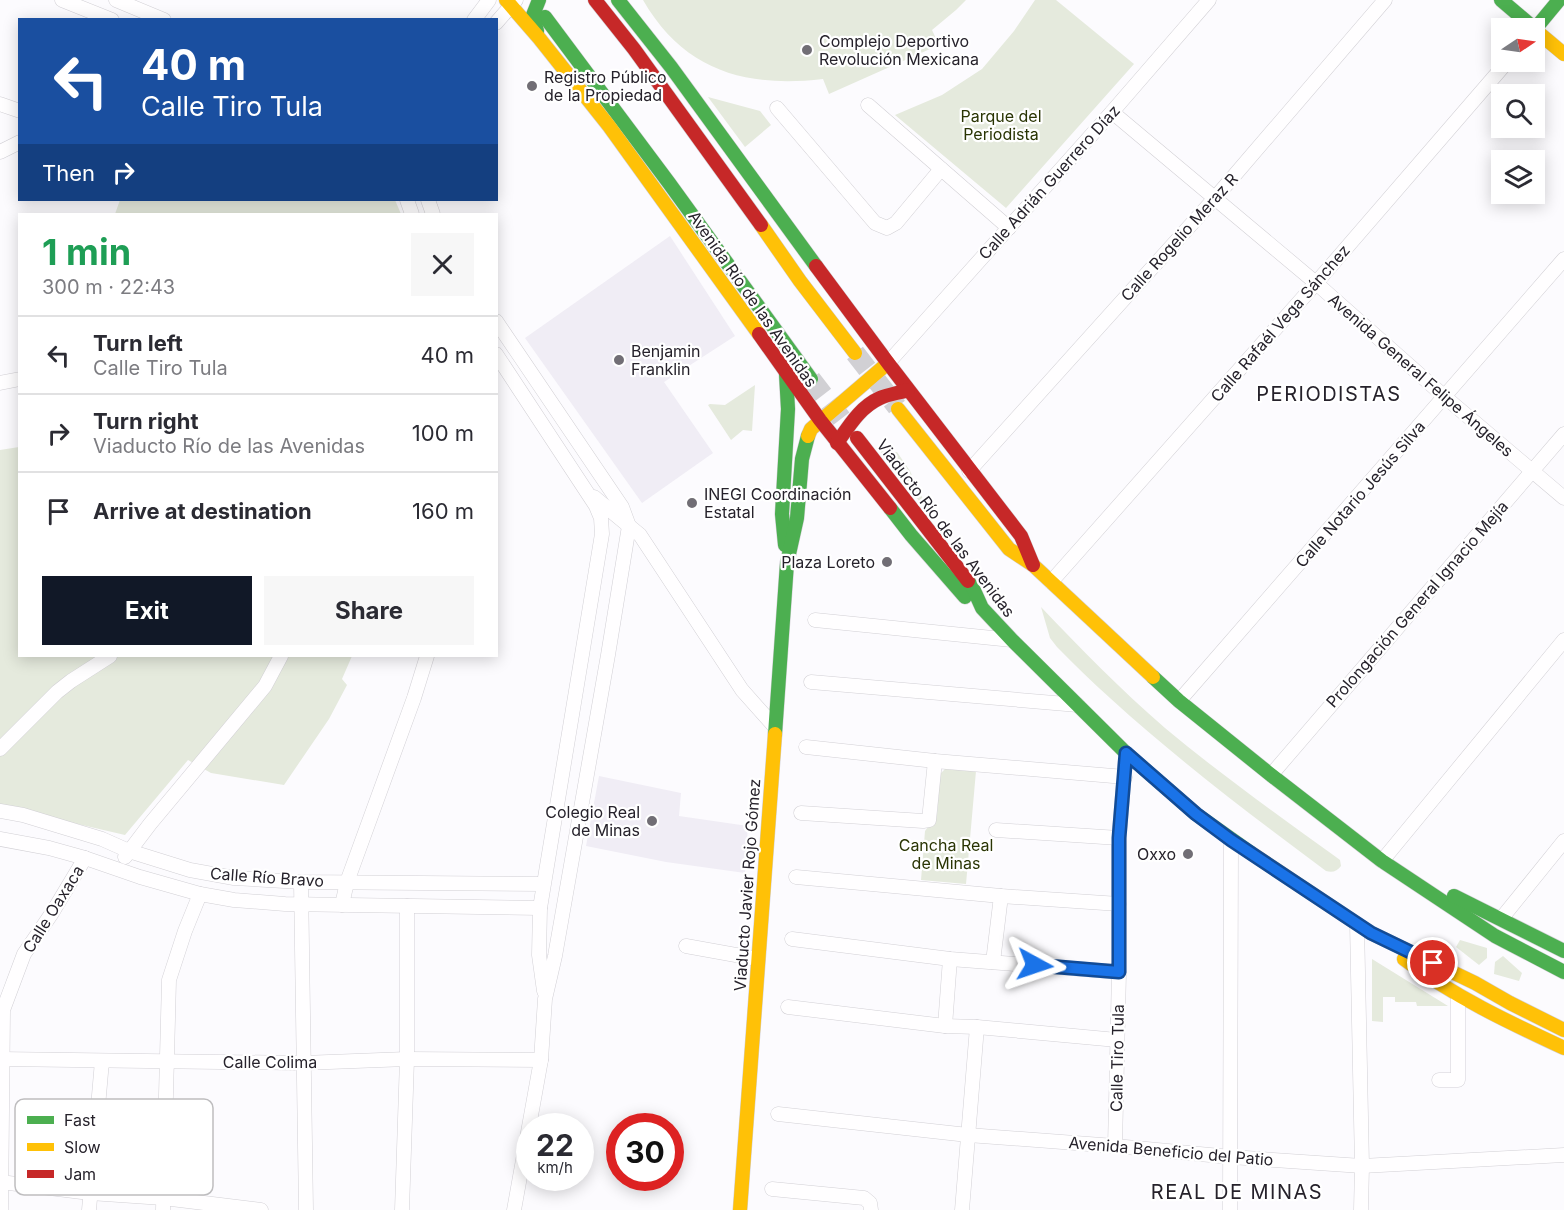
<!DOCTYPE html>
<html lang="en">
<head>
<meta charset="utf-8">
<style>
  body { margin:0; font-family:Inter,sans-serif; background:#f7f7f7; color:#2b2b33; height:100vh; display:flex; flex-direction:column; font-size:22px; white-space:nowrap }
  * { box-sizing:border-box; margin:0 }
  p { font-size:20px; color:#7c7c81 }
  .icon { flex:none; width:33px; height:33px; fill:none; stroke:currentColor; stroke-width:2; stroke-linecap:round; stroke-linejoin:round }
  .map { position:relative; flex:1; overflow:hidden }
  .details { position:absolute; left:18px; top:213px; width:480px; height:444px; display:flex; flex-direction:column; background:#fff; border-radius:0px; box-shadow:0 3px 15px #0003 }
  .details>* { flex:none }
  .top-card { position:absolute; left:18px; top:18px; width:480px; height:183px; border-radius:0px; box-shadow:0 3px 15px #0003; background:#1a4fa0; color:#fff; overflow:hidden }
  .needle { width:39px; rotate:77deg }
  .fabs { position:absolute; left:1491px; top:18px; display:grid; gap:12px }
  .fabs a { display:grid; place-items:center; width:54px; height:54px; border-radius:0px; background:#fff; box-shadow:0 3px 15px #0003; font-size:30px }
  .speed { position:absolute; left:516px; top:1113px; display:flex; gap:12px; font-size:30px; font-weight:700; text-align:center }
  .speed>* { display:grid; place-content:center; width:78px; height:78px; border-radius:50%; background:#fff; box-shadow:0 3px 15px #0003; line-height:1 }
  .speed small { font-size:15px; font-weight:400 }
  .speed .limit { border:9px solid #d22; background:#fff; color:#111 }
  .pin { position:absolute; display:grid; place-items:center; width:51px; height:51px; color:#fff; margin:-26px; border:3px solid #fff; border-radius:50%; box-shadow:0 2px 6px #0007 }
  .me { position:absolute; width:66px; margin:-33px; rotate:95deg; stroke-linejoin:round; filter:drop-shadow(0 0 4px #0008) }
  .turn { display:flex; align-items:center; gap:21px; height:126px; padding:0 24px; font-size:27px }
  .turn .icon { width:78px; height:78px; stroke-width:2.5 }
  .turn b { display:block; font-size:42px; line-height:51px }
  .then { display:flex; align-items:center; height:57px; padding:0 24px; background:#0003; gap:12px; font-size:22px }
  .round { display:grid; place-items:center; flex:none; width:63px; height:63px; border-radius:0px; background:#f7f7f7 }
  .overview { display:flex; align-items:center; justify-content:space-between; height:102px; padding:0 24px }
  h1 { font-size:36px; font-weight:700; line-height:45px; color:#1e9e55 }
  .action { display:flex; gap:12px; margin-top:auto; padding:12px 24px }
  .action a { flex:1; height:69px; border-radius:0px; background:#111827; color:#fff; font-size:24px; font-weight:700; line-height:69px; text-align:center }
  .action a+a { background:#f7f7f7; color:#2b2b33 }
  ul { padding:0; list-style:none }
  li { display:flex; align-items:center; gap:18px; height:78px; padding:0 24px; border-top:2px solid #e1e1e2 }
  li div { flex:1 }
  li b { display:block; font-size:22px }
  li em { font-style:normal }
  .map>svg:first-child { display:block }
  .built { fill:#f0edf5 }
  .green { fill:#e5eadd }
  .lines { fill:none; stroke-linecap:round; stroke-linejoin:round }
  .secondary-tunnel { stroke:#d1d0d4; stroke-width:20; stroke-dasharray:20 10; stroke-linecap:butt }
  .street-casing { stroke:#d2d0d5; stroke-width:15 }
  .fast-casing { stroke:#d2d0d5; stroke-width:15 }
  .slow-casing { stroke:#d2d0d5; stroke-width:15 }
  .jam-casing { stroke:#d2d0d5; stroke-width:15 }
  .street { stroke:#fffeff; stroke-width:14 }
  .fast { stroke:#4caf50; stroke-width:14 }
  .slow { stroke:#ffc107; stroke-width:14 }
  .jam { stroke:#c62828; stroke-width:14 }
  .route-casing { stroke:#114b97; stroke-width:15 }
  .route { stroke:#1a73e8; stroke-width:10 }
  .poi-dot { fill:#716e75; stroke:#fff; stroke-width:2 }
  .labels { text-anchor:middle; stroke-width:4.5; stroke-linejoin:round; paint-order:stroke }
  .poi-label { font-size:16px; fill:#26222b; stroke:#fff; text-anchor:start }
  .park-label { font-size:16px; fill:#2a3504; stroke:#fff }
  .street-label { font-size:16px; fill:#26222b; stroke:#fff }
  .quarter-label { font-size:20px; letter-spacing:1.5px; fill:#26222b; stroke:#fff }
  .key { fill:#fff; stroke:#bebdbf; stroke-width:1.5 }
  .key-label { font-size:16px; fill:#26222b }
</style>
</head>
<body>
<div class="map">
<svg width="1564" height="1210" viewBox="0 0 1564 1210">
  <rect width="100%" height="100%" fill="#fcfbfe"/>
  <!-- built -->
  <g class="built">
    <polygon points="670,236 735,336 664,382 713,453 642,503 525,338"/>
    <polygon points="599,776 681,793 679,816 748,826 745,873 666,862 586,846"/>
  </g>
  <!-- green -->
  <g class="green">
    <path d="M643,0H966L956,10L932,30L939,45L829,94L823,79C746,88 684,71 643,0Z"/>
    <polygon points="1035,0 1056,0 1134,64 1006,208 895,115 942,95 982,69 1014,31"/>
    <polygon points="708,97 760,111 771,125 745,147"/>
    <polygon points="120,200 395,200 401,214 115,214"/>
    <polygon points="755,385 752,431 743,430 731,440 708,405 710,404 725,405"/>
    <polygon points="19,447 20,656 352,656 342,679 347,685 329,719 284,785 211,773 188,760 125,835 0,806 0,450"/>
    <polygon points="881,450 889,453 897,452 910,471 928,510 927,511 880,451"/>
    <path d="M1041,607C1081,649 1121,690 1165,728C1220,774 1278,815 1336,857L1340,860L1341,866C1337,871 1333,873 1326,871C1252,816 1178,760 1110,698C1092,682 1074,664 1057,647L1050,638Z"/>
    <polygon points="945,769 976,771 966,884 921,880 925,831 937,815 940,774"/>
    <polygon points="1460,940 1487,948 1487,958 1479,965 1456,947"/>
    <polygon points="1503,956 1522,973 1519,981 1494,974 1495,962"/>
    <polygon points="1372,959 1448,1006 1417,1006 1416,1002 1395,1002 1395,997 1383,997 1383,1022 1372,1021"/>
  </g>
  <g class="lines">
    <!-- secondary-tunnel -->
    <g class="secondary-tunnel">
      <polyline points="855,353 897,407"/>
      <polyline points="811,379 844,422"/>
    </g>
    <!-- street casing -->
    <g class="street-casing">
      <g id="street">
        <polyline points="62,0 112,20"/>
        <polyline points="116,0 164,20"/>
        <polyline points="474,20 489,0"/>
        <polyline points="496,23 516,0"/>
        <polyline points="0,104 20,111"/>
        <polyline points="868,105 1009,228"/>
        <polyline points="777,108 875,223 887,228 896,223 941,169"/>
        <polyline points="1112,112 1316,283 1445,397 1564,498"/>
        <polyline points="0,152 20,142"/>
        <polyline points="407,200 412,214"/>
        <polyline points="428,200 433,214"/>
        <polyline points="496,321 622,507 629,526 608,655 555,956 545,999 541,1060 514,1210"/>
        <polyline points="496,354 596,506 601,518 602,534 540,908 539,955 544,991"/>
        <polyline points="888,363 1112,112 1209,0"/>
        <polyline points="0,383 20,379"/>
        <polyline points="969,471 1215,198 1385,0"/>
        <polyline points="594,497 640,535 742,690 775,727"/>
        <polyline points="1051,582 1316,283 1507,62"/>
        <polyline points="815,620 1012,640"/>
        <polyline points="811,682 1078,705"/>
        <polyline points="1179,701 1564,259"/>
        <polyline points="806,747 935,761 1125,777"/>
        <polyline points="0,749 57,692 71,681 110,656"/>
        <polyline points="1271,775 1564,434"/>
        <polyline points="0,811 23,815 102,839 129,851 190,870 234,878 301,882 543,884"/>
        <polyline points="801,813 923,821 929,820 935,761"/>
        <polyline points="996,830 1119,838"/>
        <polyline points="0,839 49,848 85,858 140,877 200,894 234,900 285,904 540,908"/>
        <polyline points="125,857 150,824 265,686 281,656"/>
        <polyline points="1382,861 1564,640"/>
        <polyline points="796,877 1001,896 1119,904"/>
        <polyline points="301,882 306,1210"/>
        <polyline points="342,905 347,882 414,698 427,656"/>
        <polyline points="1501,919 1564,841"/>
        <polyline points="1357,924 1362,1166 1361,1210"/>
        <polyline points="792,939 950,959 1119,972"/>
        <polyline points="686,946 758,959"/>
        <polyline points="993,962 1001,896"/>
        <polyline points="788,1007 945,1026 977,1027 1117,1040"/>
        <polyline points="945,1026 950,959"/>
        <polyline points="0,1059 303,1063 407,1059 541,1060"/>
        <polyline points="1439,1080 1458,1080 1458,997"/>
        <polyline points="778,1114 968,1135 1115,1146 1231,1157 1362,1166 1564,1155"/>
        <polyline points="1115,1146 1119,972 1119,838 1126,753"/>
        <polyline points="0,1182 90,1193 163,1198 261,1210"/>
        <polyline points="772,1189 864,1198 870,1203 871,1210"/>
        <polyline points="1,1210 3,1010 24,954 52,913 85,858"/>
        <polyline points="89,1210 102,1061"/>
        <polyline points="163,1210 169,980 185,931 200,894"/>
        <polyline points="402,1210 407,1059 407,906"/>
        <polyline points="962,1210 977,1027"/>
        <polyline points="1230,1210 1231,840"/>
      </g>
    </g>
    <!-- fast casing -->
    <g class="fast-casing">
      <g id="fast">
        <polyline points="618,0 671,67 816,266"/>
        <polyline points="1501,0 1534,28"/>
        <polyline points="545,17 669,183 811,379"/>
        <polyline points="1535,29 1559,0"/>
        <polyline points="537,31 533,15 539,0"/>
        <polyline points="890,508 911,535 965,597"/>
        <polyline points="785,545 782,514 788,409 786,374"/>
        <polyline points="968,581 973,588 982,608 1012,640 1126,753 1196,814 1251,853"/>
        <polyline points="1153,677 1179,701 1271,775 1382,861 1495,936 1564,972"/>
        <polyline points="775,734 787,563 797,518 802,459 808,436"/>
        <polyline points="1454,896 1564,951"/>
      </g>
    </g>
    <!-- slow casing -->
    <g class="slow-casing">
      <g id="slow">
        <polyline points="506,0 539,38 609,126 759,334"/>
        <polyline points="1534,29 1564,54"/>
        <polyline points="761,225 800,281 855,353"/>
        <polyline points="898,409 1009,549 1033,565 1153,677"/>
        <polyline points="808,436 811,429 888,363"/>
        <polyline points="1251,853 1371,933 1475,983 1510,1003 1564,1030"/>
        <path d="M1404,959C1453,996 1508,1022 1564,1048"/>
        <polyline points="740,1210 775,734"/>
      </g>
    </g>
    <!-- jam casing -->
    <g class="jam-casing">
      <g id="jam">
        <polyline points="595,0 634,49 761,225"/>
        <polyline points="816,266 888,363 1021,536 1033,565"/>
        <polyline points="759,334 820,420 890,508"/>
        <polyline points="857,438 968,581"/>
        <path d="M837,443C849,426 860,407 880,398C889,394 899,393 908,390"/>
      </g>
    </g>
    <!-- street -->
    <use href="#street" class="street"/>
    <!-- fast -->
    <use href="#fast" class="fast"/>
    <!-- slow -->
    <use href="#slow" class="slow"/>
    <!-- jam -->
    <use href="#jam" class="jam"/>
  </g>
  <g class="lines">
    <!-- route casing -->
    <g class="route-casing">
      <polyline id="route" points="1035,965 1119,972 1119,838 1126,753 1196,814 1231,840 1371,933 1433,963"/>
    </g>
    <!-- route -->
    <use href="#route" class="route"/>
  </g>
  <!-- markers -->
  <g class="poi-dot">
    <circle cx="807" cy="50" r="6"/>
    <circle cx="532" cy="86" r="6"/>
    <circle cx="619" cy="360" r="6"/>
    <circle cx="692" cy="503" r="6"/>
    <circle cx="887" cy="562" r="6"/>
    <circle cx="652" cy="821" r="6"/>
    <circle cx="1188" cy="854" r="6"/>
  </g>
  <g class="labels">
    <!-- poi labels -->
    <g class="poi-label">
      <text x="819" y="47">Complejo Deportivo<tspan x="819" dy="18">Revolución Mexicana</tspan></text>
      <text x="544" y="83">Registro Público<tspan x="544" dy="18">de la Propiedad</tspan></text>
      <text x="631" y="357">Benjamin<tspan x="631" dy="18">Franklin</tspan></text>
      <text x="704" y="500">INEGI Coordinación<tspan x="704" dy="18">Estatal</tspan></text>
      <text x="875" y="568" text-anchor="end">Plaza Loreto</text>
      <text x="640" y="818" text-anchor="end">Colegio Real<tspan x="640" dy="18">de Minas</tspan></text>
      <text x="1176" y="860" text-anchor="end">Oxxo</text>
    </g>
    <!-- park labels -->
    <g class="park-label">
      <text x="1001" y="122">Parque del<tspan x="1001" dy="18">Periodista</tspan></text>
      <text x="946" y="851">Cancha Real<tspan x="946" dy="18">de Minas</tspan></text>
    </g>
    <!-- street labels -->
    <g class="street-label">
      <text transform="translate(1049 182) rotate(-48)" y="6">Calle Adrián Guerrero Díaz</text>
      <text transform="translate(1179 237) rotate(-48)" y="6">Calle Rogelio Meraz R</text>
      <text transform="translate(753 299) rotate(55)" y="6">Avenida Río de las Avenidas</text>
      <text transform="translate(1280 323) rotate(-49)" y="6">Calle Rafaél Vega Sánchez</text>
      <text transform="translate(1421 375) rotate(41)" y="6">Avenida General Felipe Ángeles</text>
      <text transform="translate(1360 494) rotate(-49)" y="6">Calle Notario Jesús Silva</text>
      <text transform="translate(946 528) rotate(53)" y="6">Viaducto Río de las Avenidas</text>
      <text transform="translate(1417 604) rotate(-49)" y="6">Prolongación General Ignacio Mejía</text>
      <text transform="translate(267 877) rotate(4)" y="6">Calle Río Bravo</text>
      <text transform="translate(747 885) rotate(-86)" y="6">Viaducto Javier Rojo Gómez</text>
      <text transform="translate(53 909) rotate(-58)" y="6">Calle Oaxaca</text>
      <text transform="translate(1117 1058) rotate(-89)" y="6">Calle Tiro Tula</text>
      <text x="270" y="1068">Calle Colima</text>
      <text transform="translate(1171 1151) rotate(5)" y="6">Avenida Beneficio del Patio</text>
    </g>
    <!-- quarter labels -->
    <g class="quarter-label">
      <text x="1329" y="401">PERIODISTAS</text>
      <text x="1237" y="1199">REAL DE MINAS</text>
    </g>
  </g>
  <!-- legend -->
  <rect x="15" y="1099" width="198" height="96" rx="9" class="key"/>
  <rect x="27" y="1116" width="27" height="8" fill="#4caf50"/>
  <rect x="27" y="1143" width="27" height="8" fill="#ffc107"/>
  <rect x="27" y="1170" width="27" height="8" fill="#c62828"/>
  <g class="key-label">
    <text x="64" y="1126">Fast</text>
    <text x="64" y="1153">Slow</text>
    <text x="64" y="1180">Jam</text>
  </g>
</svg>
<div class="fabs">
<a><svg class="needle" viewBox="-14 -14 28 28"><path d="M0-13l5 13h-10z" fill="#e53935"/><path d="M0 13l5-13h-10z" fill="#7c7c81"/></svg></a>
<a><svg class="icon" aria-label="search" viewBox="0 0 24 24"><circle cx="10" cy="10" r="6"/><path d="M15 15l6 6"/></svg></a>
<a><svg class="icon" aria-label="layers" viewBox="0 0 24 24"><path d="M12 4l9 5-9 5-9-5zM3 14l9 5 9-5"/></svg></a>
</div>
<div class="speed"><div>22<small>km/h</small></div><div class="limit">30</div></div>
<div class="pin" style="left:1433px;top:963px;background:#d93025"><svg class="icon" aria-label="arrive" viewBox="0 0 24 24"><path d="M6 21V4h12l-3 4 3 4H6"/></svg></div>
<svg class="me" style="left:1035px;top:965px" viewBox="-20 -20 40 40"><path d="M0-17L14 15 0 8-14 15z" fill="#1a73e8" stroke="#fff" stroke-width="4"/></svg>
<div class="top-card">
<div class="turn"><svg class="icon" aria-label="left" viewBox="0 0 24 24"><path d="M17 20v-9H6M10 6l-5 5 5 5"/></svg><div><b>40 m</b>Calle Tiro Tula</div></div>
<div class="then">Then<svg class="icon" aria-label="right" viewBox="0 0 24 24"><path d="M7 20v-9h11M14 6l5 5-5 5"/></svg></div>
</div>
<section class="details">
<div class="overview"><div><h1>1 min</h1><p>300 m · 22:43</p></div><a class="round"><svg class="icon" aria-label="close" viewBox="0 0 24 24"><path d="M6 6l12 12M18 6L6 18"/></svg></a></div>
<ul>
<li><svg class="icon" aria-label="left" viewBox="0 0 24 24"><path d="M17 20v-9H6M10 6l-5 5 5 5"/></svg><div><b>Turn left</b><p>Calle Tiro Tula</p></div><em>40 m</em></li>
<li><svg class="icon" aria-label="right" viewBox="0 0 24 24"><path d="M7 20v-9h11M14 6l5 5-5 5"/></svg><div><b>Turn right</b><p>Viaducto Río de las Avenidas</p></div><em>100 m</em></li>
<li><svg class="icon" aria-label="arrive" viewBox="0 0 24 24"><path d="M6 21V4h12l-3 4 3 4H6"/></svg><div><b>Arrive at destination</b></div><em>160 m</em></li>
</ul>
<div class="action"><a>Exit</a><a>Share</a></div>
</section>
</div>
</body>
</html>
